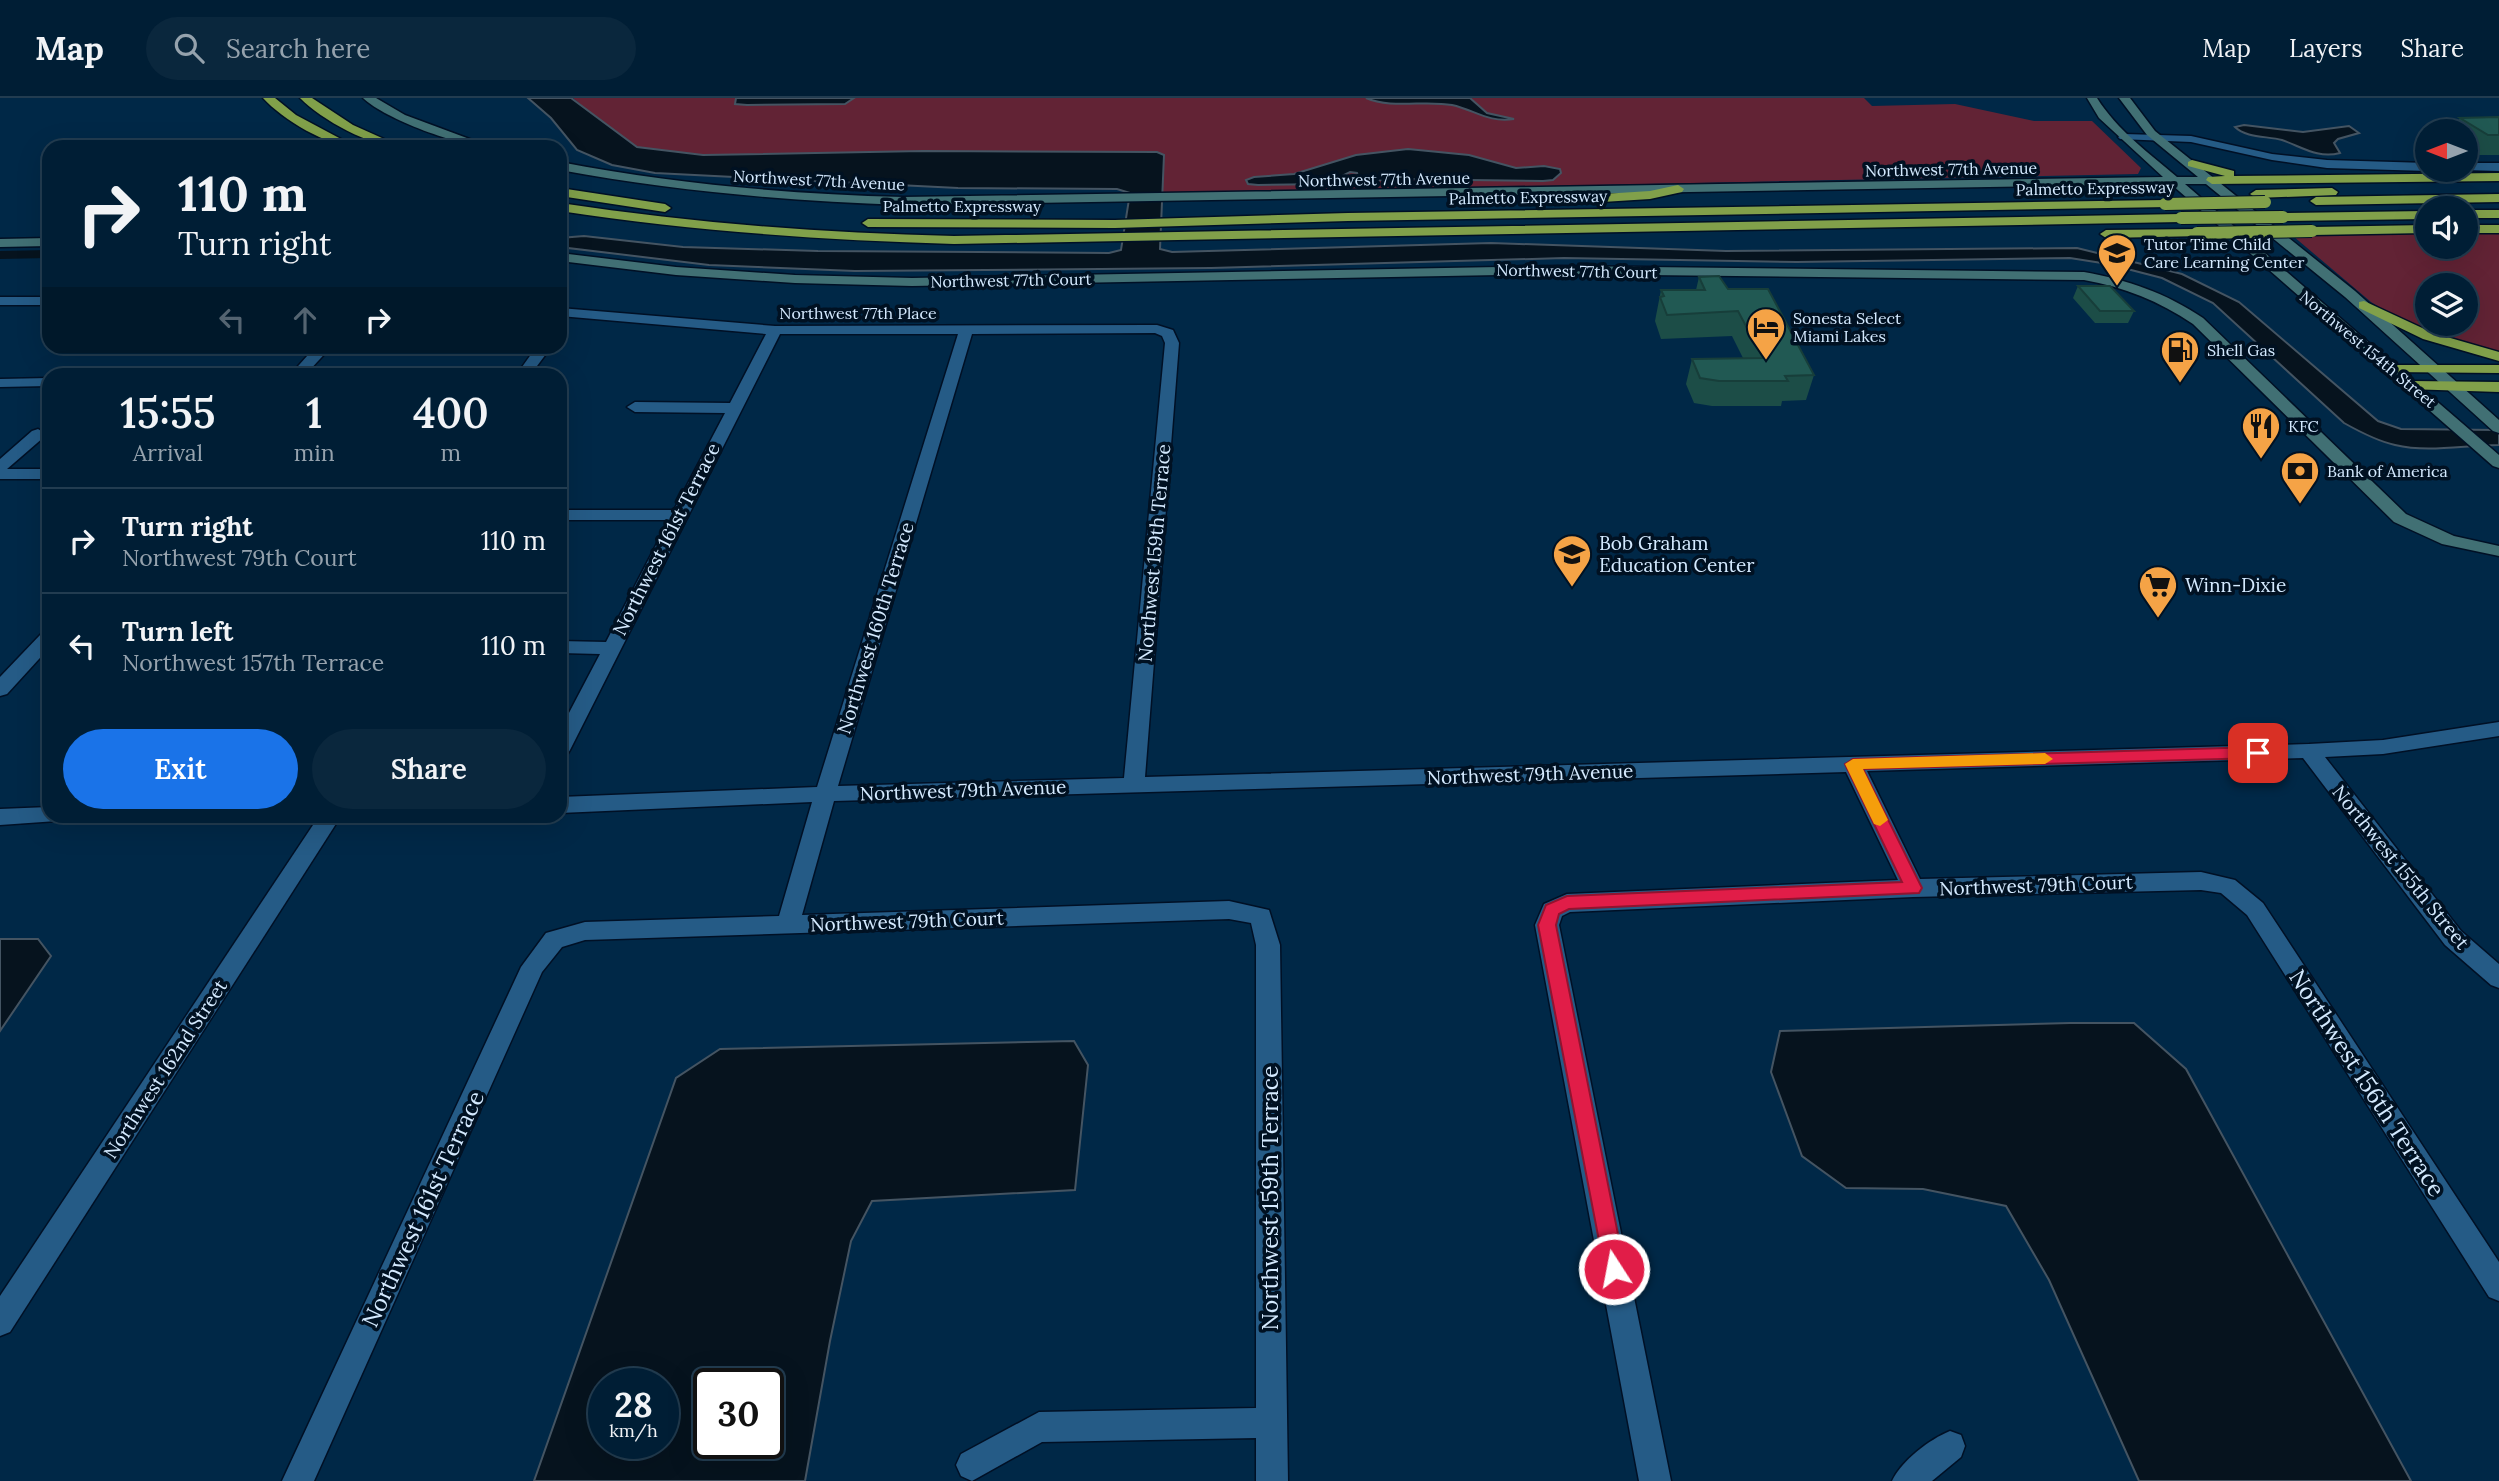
<!DOCTYPE html>
<html lang="en">
<head>
<meta charset="utf-8">
<style>
  body { margin:0; font-family:Lora,serif; background:#0a273d; color:#f1f3f6; height:100vh; display:flex; flex-direction:column; font-size:26px; white-space:nowrap }
  * { box-sizing:border-box; margin:0 }
  p { font-size:23px; color:#95a2ad }
  .icon { flex:none; width:38px; height:38px; fill:none; stroke:currentColor; stroke-width:2; stroke-linecap:round; stroke-linejoin:round }
  .map { position:relative; flex:1; overflow:hidden }
  .side { position:absolute; left:42px; top:270px; width:525px; height:455px; display:flex; flex-direction:column; background:#001e35; border-radius:21px; box-shadow:0 7px 28px #0002,0 0 0 2px #223c50 }
  .side>* { flex:none }
  .banner { position:absolute; left:42px; top:42px; width:525px; height:214px; border-radius:21px; box-shadow:0 7px 28px #0002,0 0 0 2px #223c50; background:#001e35; color:#f1f3f6; overflow:hidden }
  .needle { width:46px; rotate:270deg }
  .tools { position:absolute; left:2415px; top:21px; display:grid; gap:14px }
  .tools a { display:grid; place-items:center; width:63px; height:63px; border-radius:50%; background:#001e35; box-shadow:0 7px 28px #0002,0 0 0 2px #223c50; font-size:35px }
  .speed { position:absolute; left:588px; top:1270px; display:flex; gap:14px; font-size:35px; font-weight:700; text-align:center }
  .speed>* { display:grid; place-content:center; width:91px; height:91px; border-radius:50%; background:#001e35; box-shadow:0 7px 28px #0002,0 0 0 2px #223c50; line-height:1 }
  .speed small { font-size:18px; font-weight:400 }
  .speed .limit { border:4px solid #111; border-radius:10px; background:#fff; color:#111 }
  .pin { position:absolute; display:grid; place-items:center; width:60px; height:60px; color:#fff; margin:-30px; border-radius:14px; box-shadow:0 4px 10px #0006 }
  .me { position:absolute; width:77px; margin:-38px; rotate:349deg; stroke-linejoin:round; filter:drop-shadow(0 0 5px #0008) }
  .turn { display:flex; align-items:center; gap:24px; height:147px; padding:0 21px; font-size:32px }
  .turn .icon { width:91px; height:91px; stroke-width:2.5 }
  .turn b { display:block; font-size:49px; line-height:60px }
  .lanes { display:flex; align-items:center; height:66px; padding:0 21px; background:#0003; justify-content:center; gap:35px; direction:ltr }
  .lanes .off { opacity:.35 }
  .eta { display:flex; justify-content:space-evenly; align-items:center; height:119px; text-align:center }
  .eta b { font-size:42px; font-weight:600; line-height:49px }
  .action { display:flex; gap:14px; margin-top:auto; padding:14px 21px }
  .action a { flex:1; height:80px; border-radius:42px; background:#1a73e8; color:#fff; font-size:28px; font-weight:600; line-height:80px; text-align:center }
  .action a+a { background:#0a273d; color:#f1f3f6 }
  ul { padding:0; list-style:none }
  li { display:flex; align-items:center; gap:21px; height:105px; padding:0 21px; border-top:2px solid #223c50 }
  li div { flex:1 }
  li b { display:block; font-size:26px }
  li em { font-style:normal }
  header { display:flex; align-items:center; gap:42px; box-sizing:border-box; height:98px; padding:0 35px; background:#001e35; border-bottom:2px solid #223c50 }
  header strong { font-size:33px }
  nav { display:flex; gap:38px; margin-inline-start:auto; font-size:24px }
  .search { width:490px; height:63px; background:#0a273d; display:flex; align-items:center; gap:18px; box-sizing:border-box; padding:0 24px; border-radius:38px; color:#95a2ad; font-size:26px }
  .map>svg:first-child { display:block }
  .green { fill:#622335; fill-rule:evenodd }
  .water { fill:#06131e; stroke:#445462; stroke-width:2; fill-rule:evenodd }
  .lines { fill:none; stroke-linecap:round; stroke-linejoin:round }
  .canal { fill:#06131e; fill-rule:evenodd }
  .street-casing { stroke:#001025; stroke-width:3 }
  .secondary-casing { stroke:#001025; stroke-width:3 }
  .highway-casing { stroke:#001025; stroke-width:3 }
  .street { fill:#255b86; fill-rule:evenodd }
  .secondary { fill:#417074; fill-rule:evenodd }
  .highway { fill:#81a04a; fill-rule:evenodd }
  .highway-bridge-casing { stroke:#001025; stroke-width:14; stroke-linecap:butt }
  .highway-bridge { stroke:#81a04a; stroke-width:12 }
  .wall { fill:#1c4d47 }
  .building { fill:#215953; stroke:#173e3a; stroke-width:2 }
  .route { fill:#e11d48; stroke:#92132f; stroke-width:2 }
  .slow { fill:#f59e0b }
  .labels { text-anchor:middle; stroke-width:7; stroke-linejoin:round; paint-order:stroke }
  .far-street-label { font-size:16px; fill:#d4eaff; stroke:#012 }
  .far-poi-label { font-size:16px; fill:#d4eaff; stroke:#012; text-anchor:start }
  .street-label { font-size:19px; fill:#d4eaff; stroke:#012 }
  .poi-label { font-size:19px; fill:#d4eaff; stroke:#012; text-anchor:start }
  .near-street-label { font-size:23px; fill:#d4eaff; stroke:#012 }
</style>
</head>
<body>
<header>
<strong>Map</strong>
<div class="search"><svg class="icon" aria-label="search" viewBox="0 0 24 24"><circle cx="10" cy="10" r="6"/><path d="M15 15l6 6"/></svg>Search here</div>
<nav><a>Map</a><a>Layers</a><a>Share</a></nav>
</header>
<div class="map">
<svg width="2499" height="1383" viewBox="0 0 2499 1383">
  <rect width="100%" height="100%" fill="#002847"/>
  <!-- green -->
  <g class="green">
    <polygon points="573,0 1864,0 1872,8 1955,6 2034,23 2092,23 2141,70 2138,76 1159,96 1157,57 705,59 630,49"/>
    <path d="M2466,134H2499V255L2405,225L2371,204L2293,138L2427,135V149H2466ZM2427,187H2466V226H2427Z"/>
  </g>
  <!-- water -->
  <g class="water">
    <path d="M528,0H571L637,49L703,57L923,53L1157,54L1164,57L1160,151L1172,154L1491,145L1726,153L2077,150L2182,176L2239,204L2378,323L2401,331L2499,332V347C2465,347 2428,355 2395,347C2377,343 2360,334 2344,325L2213,205L2162,180L2108,166L2070,160L1797,164L1564,160L1211,170L855,173L709,167L560,149V140L584,138L683,149L818,153L1109,155L1121,152L1130,95L1117,91L958,90L655,75L612,67L577,52L551,20Z"/>
    <polygon points="736,0 854,0 845,6 747,7 735,6"/>
    <path d="M1366,0H1470L1487,15L1514,21C1488,25 1475,12 1452,7C1425,2 1391,11 1366,0Z"/>
    <path d="M2244,27L2303,34L2349,28L2359,35L2338,41L2334,45L2340,55C2318,61 2302,49 2282,42C2267,38 2246,40 2235,29Z"/>
    <polygon points="1408,51 1469,57 1516,70 1544,68 1560,71 1561,75 1553,82 1543,83 1394,81 1360,84 1357,75 1350,74 1326,86 1258,87 1248,86 1246,82 1254,79 1294,76 1356,57"/>
    <polygon points="0,841 38,841 51,858 0,933"/>
    <polygon points="2070,925 2134,925 2186,971 2411,1383 2139,1383 2049,1182 2006,1108 1923,1091 1846,1090 1802,1058 1771,974 1780,933"/>
    <path d="M1074,943L1088,967L1075,1092L872,1103L851,1143L830,1243L805,1383H534L676,980L720,951ZM604,1286H663V1346H604ZM709,1286H768V1346H709Z"/>
  </g>
  <g class="lines">
    <!-- canal -->
    <polygon class="canal" points="49,152 49,160 0,161 0,153"/>
    <!-- street casing -->
    <g class="street-casing">
      <g id="street">
        <polygon points="2124,36 2191,38 2272,56 2327,62 2427,65 2427,72 2430,72 2427,73 2327,70 2272,62 2191,44 2120,41 2118,39"/>
        <polygon points="2466,65 2499,65 2499,73 2463,72 2466,72"/>
        <rect x="0" y="199" width="49" height="8"/>
        <path d="M560,210L775,228L1157,227L1173,232L1179,245L1145,679L2309,646L2383,642L2499,624V638L2383,656L2325,659L2461,833L2499,866V890L2491,887L2445,847L2303,660L1867,673L1920,781L2201,774L2235,782L2263,805L2499,1164V1203L2489,1199L2247,817L2221,795L2201,792L1913,799L1570,814L1562,818L1559,827L1671,1383H1639L1535,827L1544,806L1567,796L1898,782L1846,674L834,703L802,817L1229,803L1269,812L1280,847L1288,1383H1256V1340L1042,1344L972,1383L961,1378L956,1367L961,1356L1039,1314L1256,1310V847L1251,825L1229,821L585,842L562,849L542,874L314,1383H282L521,869L546,835L585,824L779,818L812,704L560,715V699L817,689L958,236H780L570,652L567,657L560,659V632L600,556L560,555V543L606,544L669,422H560V412H674L725,315L635,314L627,309L635,304L730,305L766,236L560,218ZM1155,235L1162,238L1165,245L1124,680L838,688L972,236Z"/>
        <polygon points="316,248 332,248 306,276 291,276"/>
        <polygon points="537,248 552,248 531,276 517,276"/>
        <polygon points="49,280 49,288 0,289 0,281"/>
        <polygon points="38,331 46,336 44,339 7,371 49,371 49,381 0,381 0,361 32,333"/>
        <polygon points="49,533 49,550 7,596 0,598 0,579 42,535"/>
        <polygon points="49,709 49,718 59,718 57,723 0,727 0,711"/>
        <polygon points="319,718 341,718 10,1234 0,1238 0,1198"/>
        <path d="M1950,1333L1961,1337L1965,1348L1961,1359L1932,1383H1892C1901,1363 1930,1341 1950,1333Z"/>
      </g>
    </g>
    <!-- secondary casing -->
    <g class="secondary-casing">
      <g id="secondary">
        <path d="M363,0H376L405,17L491,49C460,49 385,21 363,0Z"/>
        <path d="M2087,0H2097C2117,32 2149,55 2177,79H2198L2147,37L2119,0H2130L2155,33L2355,193L2499,322V335L2493,333L2345,199L2206,86H2185L2499,357V370L2493,368L2171,86L903,107C788,103 674,93 560,72V64C674,86 788,96 903,99L2163,79L2099,20Z"/>
        <polygon points="49,140 49,148 0,149 0,141"/>
        <path d="M560,155L676,169L795,177L912,180L1558,168L2084,174C2128,182 2166,195 2203,220L2406,416L2454,438L2499,448V458L2442,446L2394,424L2193,226C2159,203 2124,189 2084,182L1558,176L912,188L795,185L676,177L560,163Z"/>
      </g>
    </g>
    <!-- highway casing -->
    <g class="highway-casing">
      <g id="highway">
        <path d="M263,0H275L296,17L356,49C328,49 282,21 263,0Z"/>
        <path d="M300,0H312L353,27L402,49C370,49 322,22 300,0Z"/>
        <polygon points="2192,62 2234,73 2234,78 2499,75 2499,83 2212,86 2206,82 2208,79 2225,78 2188,68 2188,64"/>
        <polygon points="1678,87 1684,91 1682,94 1650,101 1555,107 1549,103 1555,99 1650,93"/>
        <polygon points="560,90 665,106 671,110 665,114 560,98"/>
        <polygon points="2332,90 2338,94 2336,97 2256,100 2250,96 2256,92"/>
        <polygon points="2499,96 2499,104 2316,107 2310,103 2316,99"/>
        <polygon points="2165,102 2169,103 2169,109 1348,123 1115,130 868,129 862,125 868,121 1115,122 1348,115"/>
        <path d="M560,105C691,125 821,135 954,138L2181,116L2187,120L2181,124L954,146C821,142 691,133 560,113Z"/>
        <rect x="2466" y="112" width="33" height="8"/>
        <polygon points="2427,113 2427,121 2283,123 2277,119 2283,115"/>
        <polygon points="2427,127 2427,135 2312,137 2306,133 2312,129"/>
        <rect x="2466" y="127" width="33" height="8"/>
        <polygon points="2197,131 2202,132 2202,138 2106,140 2100,136 2106,132"/>
        <polygon points="2364,203 2433,235 2499,254 2499,263 2423,241 2359,210 2359,204"/>
        <polygon points="2392,267 2499,267 2499,275 2387,274 2385,271 2387,268"/>
        <polygon points="2412,283 2499,284 2499,294 2407,291 2404,288"/>
      </g>
    </g>
    <!-- street -->
    <use href="#street" class="street"/>
    <!-- secondary -->
    <use href="#secondary" class="secondary"/>
    <!-- highway -->
    <use href="#highway" class="highway"/>
    <!-- highway-bridge casing -->
    <g class="highway-bridge-casing">
      <g id="highway-bridge">
        <polyline points="2165,106 2265,104"/>
        <polyline points="2181,120 2283,119"/>
        <polyline points="2197,135 2312,133"/>
      </g>
    </g>
    <!-- highway-bridge -->
    <use href="#highway-bridge" class="highway-bridge"/>
  </g>
  <!-- wall -->
  <g class="wall">
    <polygon points="2499,19 2499,57 2475,57 2466,51 2466,33 2451,33 2460,20"/>
    <polygon points="1699,179 1728,191 1814,277 1806,302 1782,303 1781,308 1712,308 1694,305 1686,286 1692,261 1743,260 1732,238 1661,241 1655,223 1661,192 1696,192"/>
    <polygon points="2078,188 2134,213 2128,225 2095,225 2073,200"/>
  </g>
  <!-- building -->
  <g class="building">
    <polygon points="2499,19 2499,37 2488,37 2460,20"/>
    <polygon points="1719,178 1728,191 1768,191 1814,277 1785,278 1788,283 1719,283 1700,280 1692,261 1763,260 1738,213 1667,217 1660,199 1664,198 1661,192 1705,192 1699,179"/>
    <polygon points="2078,188 2110,188 2134,213 2100,213"/>
  </g>
  <!-- route -->
  <polygon class="route" points="2258,649 2265,655 2258,660 1863,671 1922,790 1919,795 1569,811 1559,816 1556,827 1625,1171 1621,1179 1614,1182 1606,1179 1538,827 1546,807 1567,798 1902,784 1845,666 1853,661"/>
  <!-- slow -->
  <polygon class="slow" points="2045,655 2053,661 2045,666 1863,671 1888,722 1880,728 1874,726 1845,666 1853,661"/>
  <!-- icons -->
  <defs>
    <g id="school-pin" transform="scale(2.0125)"><path d="M0 17L-7.5 6A9.5 9.5 0 1 1 7.5 6Z" fill="#f5a346" stroke="#012"/><path d="M0-5L7-2L0 1L-7-2ZM-4 1L0 2.5L4 1V4Q0 6-4 4Z" fill="#111"/></g>
    <g id="hotel-pin" transform="scale(2.0125)"><path d="M0 17L-7.5 6A9.5 9.5 0 1 1 7.5 6Z" fill="#f5a346" stroke="#012"/><path d="M-6-4.5h1.5V1H6V5H4.5V3h-9V5H-6ZM-4 0a1.8 1.8 0 1 1 3.6 0ZM.5 0V-2.5h3Q6-2.5 6 0Z" fill="#111"/></g>
    <g id="fuel-pin" transform="scale(2.0125)"><path d="M0 17L-7.5 6A9.5 9.5 0 1 1 7.5 6Z" fill="#f5a346" stroke="#012"/><path d="M-5.5-6h7V0h2V4h1.3V-2.5L3-4.5l.8-.8L6-3V5H2.5V1h-1V6h-7ZM-4.2-4.7v3.2H.2V-4.7Z" fill="#111"/></g>
    <g id="restaurant-pin" transform="scale(2.0125)"><path d="M0 17L-7.5 6A9.5 9.5 0 1 1 7.5 6Z" fill="#f5a346" stroke="#012"/><path d="M-5-6h1v4h1v-4h1v4h1v-4h1v5L-1.5 .5V6h-2V.5L-5-1ZM5-6V6H3V1.5H1.5Q1.5-4 5-6Z" fill="#111"/></g>
    <g id="bank-pin" transform="scale(2.0125)"><path d="M0 17L-7.5 6A9.5 9.5 0 1 1 7.5 6Z" fill="#f5a346" stroke="#012"/><path d="M-6-4H6V4H-6ZM0-2.3a2.3 2.3 0 1 0 0 4.6a2.3 2.3 0 1 0 0-4.6Z" fill="#111"/></g>
    <g id="supermarket-pin" transform="scale(2.0125)"><path d="M0 17L-7.5 6A9.5 9.5 0 1 1 7.5 6Z" fill="#f5a346" stroke="#012"/><path d="M-6-5.5h2.5l.6 2H6L4.5 2H-2.5L-4.4-4H-6ZM-1.5 3.2a1.3 1.3 0 1 0 .1 0ZM3 3.2a1.3 1.3 0 1 0 .1 0Z" fill="#111"/></g>
  </defs>
  <g fill-rule="evenodd">
    <use href="#school-pin" x="2117" y="155"/>
    <use href="#hotel-pin" x="1766" y="229"/>
    <use href="#fuel-pin" x="2180" y="252"/>
    <use href="#restaurant-pin" x="2261" y="328"/>
    <use href="#bank-pin" x="2300" y="373"/>
    <use href="#school-pin" x="1572" y="456"/>
    <use href="#supermarket-pin" x="2158" y="487"/>
  </g>
  <g class="labels">
    <!-- far-street labels -->
    <g class="far-street-label">
      <text transform="translate(1951 71) rotate(-1)" y="6">Northwest 77th Avenue</text>
      <text transform="translate(1384 81) rotate(-1)" y="6">Northwest 77th Avenue</text>
      <text transform="translate(819 82) rotate(3)" y="6">Northwest 77th Avenue</text>
      <text transform="translate(2095 90) rotate(-1)" y="6">Palmetto Expressway</text>
      <text transform="translate(1528 99) rotate(-1)" y="6">Palmetto Expressway</text>
      <text x="962" y="114">Palmetto Expressway</text>
      <text transform="translate(1577 173) rotate(1)" y="6">Northwest 77th Court</text>
      <text transform="translate(1011 182) rotate(-1)" y="6">Northwest 77th Court</text>
      <text x="858" y="221">Northwest 77th Place</text>
      <text transform="translate(2368 251) rotate(40)" y="6">Northwest 154th Street</text>
    </g>
    <!-- far-poi labels -->
    <g class="far-poi-label">
      <text x="2144" y="152">Tutor Time Child<tspan x="2144" dy="18">Care Learning Center</tspan></text>
      <text x="1793" y="226">Sonesta Select<tspan x="1793" dy="18">Miami Lakes</tspan></text>
      <text x="2207" y="258">Shell Gas</text>
      <text x="2288" y="334">KFC</text>
      <text x="2327" y="379">Bank of America</text>
    </g>
    <!-- street labels -->
    <g class="street-label">
      <text transform="translate(666 441) rotate(-63)" y="7">Northwest 161st Terrace</text>
      <text transform="translate(1154 455) rotate(-85)" y="7">Northwest 159th Terrace</text>
      <text transform="translate(875 530) rotate(-73)" y="7">Northwest 160th Terrace</text>
      <text transform="translate(1530 676) rotate(-2)" y="7">Northwest 79th Avenue</text>
      <text transform="translate(963 692) rotate(-2)" y="7">Northwest 79th Avenue</text>
      <text transform="translate(2401 769) rotate(51)" y="7">Northwest 155th Street</text>
      <text transform="translate(2036 787) rotate(-2)" y="7">Northwest 79th Court</text>
      <text transform="translate(907 823) rotate(-2)" y="7">Northwest 79th Court</text>
      <text transform="translate(165 971) rotate(-57)" y="7">Northwest 162nd Street</text>
    </g>
    <!-- poi labels -->
    <g class="poi-label">
      <text x="1599" y="452">Bob Graham<tspan x="1599" dy="22">Education Center</tspan></text>
      <text x="2185" y="494">Winn-Dixie</text>
    </g>
    <!-- near-street labels -->
    <g class="near-street-label">
      <text transform="translate(2367 985) rotate(57)" y="8">Northwest 156th Terrace</text>
      <text transform="translate(1270 1100) rotate(-90)" y="8">Northwest 159th Terrace</text>
      <text transform="translate(423 1111) rotate(-65)" y="8">Northwest 161st Terrace</text>
    </g>
  </g>
</svg>
<div class="tools">
<a><svg class="needle" viewBox="-14 -14 28 28"><path d="M0-13l5 13h-10z" fill="#e53935"/><path d="M0 13l5-13h-10z" fill="#95a2ad"/></svg></a>
<a><svg class="icon" aria-label="sound" viewBox="0 0 24 24"><path d="M4 9h4l5-4v14l-5-4H4zM17 9q2 3 0 6"/></svg></a>
<a><svg class="icon" aria-label="layers" viewBox="0 0 24 24"><path d="M12 4l9 5-9 5-9-5zM3 14l9 5 9-5"/></svg></a>
</div>
<div class="speed"><div>28<small>km/h</small></div><div class="limit">30</div></div>
<div class="pin" style="left:2258px;top:655px;background:#d93025"><svg class="icon" aria-label="arrive" viewBox="0 0 24 24"><path d="M6 21V4h12l-3 4 3 4H6"/></svg></div>
<svg class="me" style="left:1614px;top:1171px" viewBox="-20 -20 40 40"><circle r="17" fill="#e11d48" stroke="#fff" stroke-width="3"/><path d="M0-11L8 9 0 5-8 9z" fill="#fff"/></svg>
<div class="banner">
<div class="turn"><svg class="icon" aria-label="right" viewBox="0 0 24 24"><path d="M7 20v-9h11M14 6l5 5-5 5"/></svg><div><b>110 m</b>Turn right</div></div>
<div class="lanes"><svg class="icon off" aria-label="left" viewBox="0 0 24 24"><path d="M17 20v-9H6M10 6l-5 5 5 5"/></svg><svg class="icon off" aria-label="ahead" viewBox="0 0 24 24"><path d="M12 20V5M6 11l6-6 6 6"/></svg><svg class="icon" aria-label="right" viewBox="0 0 24 24"><path d="M7 20v-9h11M14 6l5 5-5 5"/></svg></div>
</div>
<section class="side">
<div class="eta">
<div><b>15:55</b><p>Arrival</p></div>
<div><b>1</b><p>min</p></div>
<div><b>400</b><p>m</p></div>
</div>
<ul>
<li><svg class="icon" aria-label="right" viewBox="0 0 24 24"><path d="M7 20v-9h11M14 6l5 5-5 5"/></svg><div><b>Turn right</b><p>Northwest 79th Court</p></div><em>110 m</em></li>
<li><svg class="icon" aria-label="left" viewBox="0 0 24 24"><path d="M17 20v-9H6M10 6l-5 5 5 5"/></svg><div><b>Turn left</b><p>Northwest 157th Terrace</p></div><em>110 m</em></li>
</ul>
<div class="action"><a>Exit</a><a>Share</a></div>
</section>
</div>
</body>
</html>
